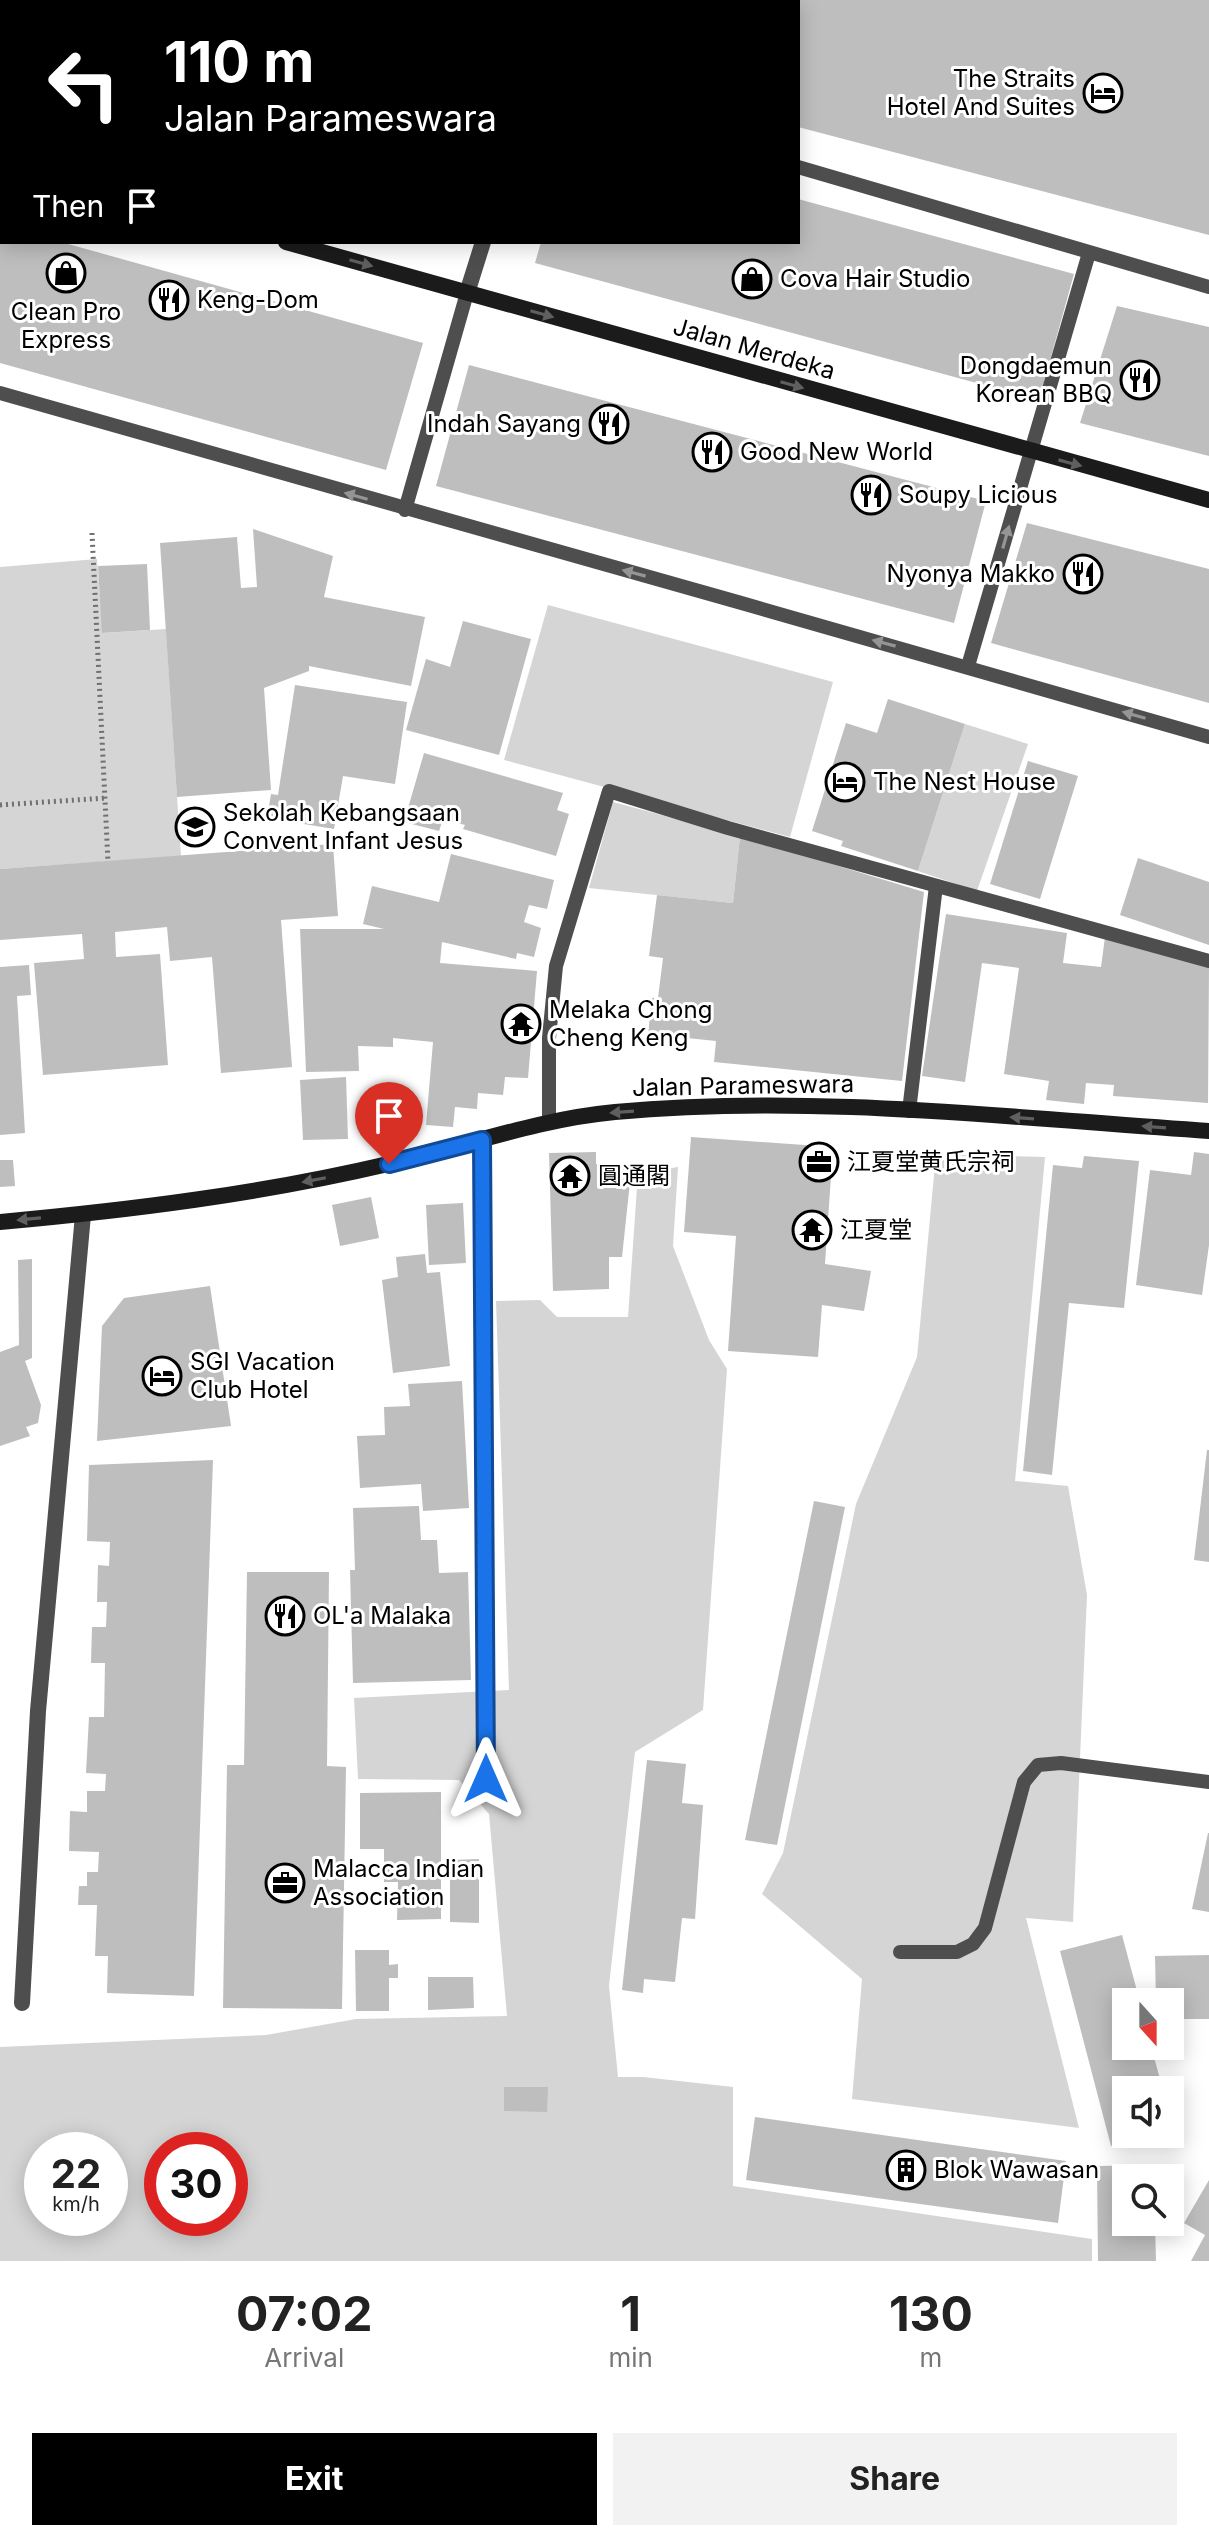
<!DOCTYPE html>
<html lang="en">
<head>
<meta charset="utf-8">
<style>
  body { margin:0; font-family:Inter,"Noto Sans SC",sans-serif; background:#f2f2f2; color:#222; height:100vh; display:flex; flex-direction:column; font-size:30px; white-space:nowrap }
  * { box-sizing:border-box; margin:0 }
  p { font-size:26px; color:#767676 }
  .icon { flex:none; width:44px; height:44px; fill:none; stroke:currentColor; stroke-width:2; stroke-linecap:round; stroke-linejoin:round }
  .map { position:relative; height:2261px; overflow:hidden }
  .details { display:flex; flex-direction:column; background:#fff; flex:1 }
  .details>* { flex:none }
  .top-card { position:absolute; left:0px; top:0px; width:800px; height:244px; box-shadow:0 4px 20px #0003; background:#000; color:#fff; overflow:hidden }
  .needle { width:52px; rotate:159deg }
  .tools { position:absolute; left:1112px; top:1988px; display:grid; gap:16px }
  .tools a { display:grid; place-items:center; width:72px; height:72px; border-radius:0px; background:#fff; box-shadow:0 4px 20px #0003; font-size:40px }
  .speed { position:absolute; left:24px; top:2132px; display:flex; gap:16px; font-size:40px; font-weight:700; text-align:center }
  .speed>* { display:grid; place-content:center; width:104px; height:104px; border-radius:50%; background:#fff; box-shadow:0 4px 20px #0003; line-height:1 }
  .speed small { font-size:20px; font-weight:400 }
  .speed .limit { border:12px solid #d22; background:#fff; color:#111 }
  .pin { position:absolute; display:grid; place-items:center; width:68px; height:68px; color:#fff; margin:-82px -34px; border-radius:50% 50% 50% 0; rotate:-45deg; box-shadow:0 0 8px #0007 }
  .pin .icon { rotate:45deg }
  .me { position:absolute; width:88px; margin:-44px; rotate:0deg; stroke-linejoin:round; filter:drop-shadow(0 0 6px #0008) }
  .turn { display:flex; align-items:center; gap:28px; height:168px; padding:0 32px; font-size:36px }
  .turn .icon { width:104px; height:104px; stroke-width:2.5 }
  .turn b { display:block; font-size:56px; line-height:68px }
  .then { display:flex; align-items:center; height:76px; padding:0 32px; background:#0003; gap:16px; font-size:30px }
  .eta { display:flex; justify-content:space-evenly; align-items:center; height:136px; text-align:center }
  .eta b { font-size:48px; font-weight:700; line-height:56px }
  .primary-button { display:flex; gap:16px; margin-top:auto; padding:16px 32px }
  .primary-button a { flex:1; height:92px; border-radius:0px; background:#000; color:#fff; font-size:32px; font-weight:700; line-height:92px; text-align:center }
  .primary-button a+a { background:#f2f2f2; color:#222 }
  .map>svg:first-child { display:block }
  .green { fill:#d5d5d5; fill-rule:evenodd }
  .building { fill:#bebebe }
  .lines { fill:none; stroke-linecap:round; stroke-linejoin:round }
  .path { stroke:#707070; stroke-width:5; stroke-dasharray:2 4; stroke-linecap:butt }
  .lane { stroke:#4e4e4e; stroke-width:14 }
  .street { stroke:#4e4e4e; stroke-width:16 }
  .secondary { stroke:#1b1b1b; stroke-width:16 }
  .oneway { fill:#5f5f5f }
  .oneway2 { fill:#959595 }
  .route-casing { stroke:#114b97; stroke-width:20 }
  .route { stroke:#1a73e8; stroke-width:14 }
  .labels { text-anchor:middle; stroke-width:6; stroke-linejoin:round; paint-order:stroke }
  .poi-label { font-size:24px; fill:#000; stroke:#fff; text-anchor:start }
  .street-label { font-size:24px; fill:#000; stroke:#fff }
</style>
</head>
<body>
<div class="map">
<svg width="1209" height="2261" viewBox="0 0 1209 2261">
  <rect width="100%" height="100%" fill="#fff"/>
  <!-- green -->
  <g class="green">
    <polygon points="97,559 103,633 166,629 181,856 0,869 0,567"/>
    <polygon points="548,605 833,682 790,837 504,760"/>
    <polygon points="965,724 1028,744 977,891 918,871"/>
    <polygon points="613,802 740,836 733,903 589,888"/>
    <polygon points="936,1154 1045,1157 1015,1481 1068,1486 1087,1595 1073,1922 1026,1918 1079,2128 852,2099 862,1979 762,1894 783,1853 856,1504 917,1357"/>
    <path d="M678,1167L673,1246L709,1340L727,1369L703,1710L635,1752L609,1986L618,2077H643L733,2087V2186L1092,2239V2261H0V2047L266,2035L356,2019L507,2016L489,1814L459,1780L358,1779L354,1698L509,1690L496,1301L540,1300L557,1317H628L638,1173ZM42,2150H110V2218H42ZM162,2150H230V2218H162Z"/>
  </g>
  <!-- building -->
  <g class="building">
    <polygon points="798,0 1209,0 1209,235 798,127"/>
    <polygon points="798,199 1074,274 1039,400 535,263 541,242 798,242"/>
    <polygon points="0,242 61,242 423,343 386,470 0,363"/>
    <polygon points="1117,306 1209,327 1209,456 1080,423"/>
    <polygon points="469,365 986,501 954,623 436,486"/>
    <polygon points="1027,523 1209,569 1209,703 991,643"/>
    <polygon points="253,529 333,556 324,597 425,617 411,686 309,666 309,671 264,688 271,790 177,797 160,543 237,537 241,588 257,587"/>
    <polygon points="147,564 150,630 102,633 98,566"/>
    <polygon points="463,621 531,639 499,755 406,730 426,659 450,667"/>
    <polygon points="295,685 407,702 395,784 343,776 334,829 267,818 271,794 278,795"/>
    <polygon points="888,699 965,724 918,871 841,846 843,841 812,831 846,723 877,733"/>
    <polygon points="424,753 563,793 557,810 569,814 556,856 463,829 465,825 443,819 439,831 404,822"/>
    <polygon points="1028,761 1078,776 1040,899 990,884"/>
    <polygon points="740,836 924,892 902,1081 714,1062 716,1041 648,1034 652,998 658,998 663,958 649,956 657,895 733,903"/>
    <polygon points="333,844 338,916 281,920 292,1067 221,1073 212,957 170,961 167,927 115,932 116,957 160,954 168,1065 43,1075 34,963 84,959 82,934 0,940 0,869"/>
    <polygon points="451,854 554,880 547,909 529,905 524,922 541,928 534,957 517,953 516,959 442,942 440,963 537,971 528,1078 505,1077 503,1095 478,1093 477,1109 455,1107 453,1127 426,1125 433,1042 393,1038 393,1047 358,1046 359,1071 306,1072 300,929 384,929 363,924 372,886 439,902"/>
    <polygon points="1138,858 1209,882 1209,945 1120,915"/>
    <polygon points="946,914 1067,933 1063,963 1101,967 1105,937 1209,967 1208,1103 1113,1096 1114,1085 1086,1083 1084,1104 1046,1100 1049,1081 1004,1074 1019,968 982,963 965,1082 922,1076"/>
    <polygon points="29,965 31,995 17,996 25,1133 0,1135 0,967"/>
    <polygon points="346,1077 348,1139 303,1140 300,1080"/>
    <polygon points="691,1137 833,1147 825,1264 871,1271 864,1311 822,1305 818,1357 728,1351 736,1236 684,1232"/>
    <polygon points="596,1152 596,1164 632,1163 622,1257 609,1257 609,1289 553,1291 549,1153"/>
    <polygon points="1194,1152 1209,1154 1209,1245 1202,1295 1136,1285 1150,1170 1191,1175"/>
    <polygon points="1084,1156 1139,1161 1124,1308 1069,1303 1052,1475 1023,1471 1053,1165 1082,1168"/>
    <polygon points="0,1160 13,1160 15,1186 0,1187"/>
    <polygon points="371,1197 379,1238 340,1246 332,1205"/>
    <polygon points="463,1203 466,1263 429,1265 426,1205"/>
    <polygon points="425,1254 427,1273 440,1272 450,1366 393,1373 382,1280 398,1277 396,1257"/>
    <polygon points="32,1259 32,1358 25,1361 41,1405 38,1423 26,1427 30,1436 0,1446 0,1352 19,1345 18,1260"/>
    <polygon points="210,1286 231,1426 97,1441 102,1326 124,1298"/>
    <polygon points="462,1381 469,1508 423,1511 421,1484 360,1488 357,1436 385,1435 384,1407 410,1406 408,1384"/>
    <polygon points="1207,1450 1209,1450 1209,1562 1194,1560"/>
    <polygon points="213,1460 194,1996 107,1993 108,1956 95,1956 97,1905 78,1905 79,1886 87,1886 87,1872 98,1872 99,1852 69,1851 70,1811 87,1812 87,1791 105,1791 106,1774 86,1773 89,1717 104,1717 105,1663 91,1663 92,1627 106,1627 107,1602 97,1602 98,1565 109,1566 110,1542 87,1541 89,1465"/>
    <polygon points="814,1501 845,1507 777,1845 745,1840"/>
    <polygon points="419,1506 421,1540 437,1540 439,1573 468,1572 471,1680 353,1683 350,1570 355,1570 353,1508"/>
    <polygon points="247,1572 329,1572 327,1766 346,1767 342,2009 223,2008 227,1765 244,1765"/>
    <polygon points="647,1760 686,1764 682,1803 703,1805 695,1919 682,1918 675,1982 644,1979 643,1993 622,1990"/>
    <polygon points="441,1792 441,1919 397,1920 398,1882 384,1882 384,1849 360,1849 360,1793"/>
    <polygon points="1208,1833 1209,1833 1209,1912 1192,1909"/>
    <polygon points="479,1859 479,1923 450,1922 450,1860"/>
    <polygon points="1122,1935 1140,2002 1126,2002 1126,2046 1151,2046 1163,2090 1126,2090 1126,2134 1154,2135 1111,2146 1060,1951"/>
    <polygon points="355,1950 389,1950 389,1965 398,1964 398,1978 389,1978 389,2011 356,2011"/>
    <polygon points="1209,1955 1209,2019 1170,2019 1170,2002 1156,2002 1155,1956"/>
    <polygon points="428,1977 473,1977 474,2008 428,2010"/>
    <polygon points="504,2087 548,2087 547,2112 504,2111"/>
    <polygon points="755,2117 1066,2161 1058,2223 746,2180"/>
    <polygon points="1155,2165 1155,2178 1126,2178 1126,2222 1155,2222 1156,2261 1098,2261 1097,2166"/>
    <polygon points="1209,2180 1209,2261 1191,2261 1205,2235 1184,2223"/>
  </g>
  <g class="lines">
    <!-- path -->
    <g class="path">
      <polyline points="92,533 108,862"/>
      <polyline points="0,805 106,798"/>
    </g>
    <!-- lane -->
    <g class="lane">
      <polyline points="14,2 15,0"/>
      <polyline points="0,53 2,46"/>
      <polyline points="798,167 1209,287"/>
      <path d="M0,393C402,510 807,619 1209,737"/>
      <polyline points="405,510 467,293"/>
      <polyline points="968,666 1089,253"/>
      <polyline points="909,1111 936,886"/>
      <polyline points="549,1122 549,1038 556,966 609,791 728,828 1209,961"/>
      <polyline points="900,1952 957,1952 973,1944 985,1928 1024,1782 1038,1765 1061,1763 1209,1782"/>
    </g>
    <!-- street -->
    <g class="street">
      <polyline points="556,2 557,0"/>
      <polyline points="467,293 483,242"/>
      <polyline points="482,1140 486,1779"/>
      <polyline points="22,2003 38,1711 83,1215"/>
    </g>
    <!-- secondary -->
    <g class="secondary">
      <polyline points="0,161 2,162"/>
      <polyline points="286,242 1209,500"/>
      <path d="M0,1222C131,1210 260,1194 388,1164C463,1147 538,1119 615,1112C812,1094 1012,1118 1209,1131"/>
    </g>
  </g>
  <!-- one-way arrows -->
  <defs><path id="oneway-solid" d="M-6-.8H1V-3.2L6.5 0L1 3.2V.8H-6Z" transform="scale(2)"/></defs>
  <g class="oneway">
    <use href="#oneway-solid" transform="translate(361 263) rotate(16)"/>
    <use href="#oneway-solid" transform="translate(542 314) rotate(16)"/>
    <use href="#oneway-solid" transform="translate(792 385) rotate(16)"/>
    <use href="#oneway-solid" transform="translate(1070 463) rotate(15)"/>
    <use href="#oneway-solid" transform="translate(622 1112) rotate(176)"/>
    <use href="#oneway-solid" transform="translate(1022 1118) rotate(-176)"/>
    <use href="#oneway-solid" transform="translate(1154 1127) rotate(-176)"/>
    <use href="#oneway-solid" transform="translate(314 1180) rotate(169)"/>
    <use href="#oneway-solid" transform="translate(29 1219) rotate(175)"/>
  </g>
  <g class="oneway2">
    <use href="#oneway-solid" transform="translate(356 496) rotate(-164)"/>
    <use href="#oneway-solid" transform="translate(1006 537) rotate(-74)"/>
    <use href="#oneway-solid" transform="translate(634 573) rotate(-165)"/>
    <use href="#oneway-solid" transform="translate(884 643) rotate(-165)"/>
    <use href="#oneway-solid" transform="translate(1134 715) rotate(-164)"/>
  </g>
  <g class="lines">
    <!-- route casing -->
    <g class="route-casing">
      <polyline id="route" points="389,1164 482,1140 486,1779"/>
    </g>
    <!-- route -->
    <use href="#route" class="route"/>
  </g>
  <!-- icons -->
  <defs>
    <g id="hotel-ring" transform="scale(2)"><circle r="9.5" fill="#fff" stroke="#000" stroke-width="1.5"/><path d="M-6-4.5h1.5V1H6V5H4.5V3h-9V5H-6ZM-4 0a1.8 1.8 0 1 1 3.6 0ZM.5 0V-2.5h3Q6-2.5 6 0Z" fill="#000"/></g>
    <g id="shop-ring" transform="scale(2)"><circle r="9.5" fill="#fff" stroke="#000" stroke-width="1.5"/><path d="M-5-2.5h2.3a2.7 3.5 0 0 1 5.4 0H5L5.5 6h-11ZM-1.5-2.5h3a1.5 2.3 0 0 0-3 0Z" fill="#000"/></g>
    <g id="restaurant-ring" transform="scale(2)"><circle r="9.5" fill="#fff" stroke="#000" stroke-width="1.5"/><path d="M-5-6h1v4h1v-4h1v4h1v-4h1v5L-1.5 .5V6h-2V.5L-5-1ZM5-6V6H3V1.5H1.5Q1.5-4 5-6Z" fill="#000"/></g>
    <g id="school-ring" transform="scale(2)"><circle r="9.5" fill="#fff" stroke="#000" stroke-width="1.5"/><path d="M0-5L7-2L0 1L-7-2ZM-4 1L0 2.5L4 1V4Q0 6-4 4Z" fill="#000"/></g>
    <g id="temple-ring" transform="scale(2)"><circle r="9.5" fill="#fff" stroke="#000" stroke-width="1.5"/><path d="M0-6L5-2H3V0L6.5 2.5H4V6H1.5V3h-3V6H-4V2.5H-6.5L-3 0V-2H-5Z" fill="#000"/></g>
    <g id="office-ring" transform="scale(2)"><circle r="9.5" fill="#fff" stroke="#000" stroke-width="1.5"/><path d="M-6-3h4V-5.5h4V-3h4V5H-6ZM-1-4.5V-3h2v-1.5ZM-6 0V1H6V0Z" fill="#000"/></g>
    <g id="building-ring" transform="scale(2)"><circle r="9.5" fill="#fff" stroke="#000" stroke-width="1.5"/><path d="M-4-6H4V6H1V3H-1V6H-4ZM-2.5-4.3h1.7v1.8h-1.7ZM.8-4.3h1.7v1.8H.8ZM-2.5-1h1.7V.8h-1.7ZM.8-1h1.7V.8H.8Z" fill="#000"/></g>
  </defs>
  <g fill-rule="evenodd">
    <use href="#hotel-ring" x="1103" y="93"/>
    <use href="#shop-ring" x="66" y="273"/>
    <use href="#shop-ring" x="752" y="279"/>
    <use href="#restaurant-ring" x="169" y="300"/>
    <use href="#restaurant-ring" x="1140" y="380"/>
    <use href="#restaurant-ring" x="609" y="424"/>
    <use href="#restaurant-ring" x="712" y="452"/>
    <use href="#restaurant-ring" x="871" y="495"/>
    <use href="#restaurant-ring" x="1083" y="574"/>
    <use href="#hotel-ring" x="845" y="782"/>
    <use href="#school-ring" x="195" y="827"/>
    <use href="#temple-ring" x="521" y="1024"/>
    <use href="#office-ring" x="819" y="1162"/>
    <use href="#temple-ring" x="570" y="1176"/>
    <use href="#temple-ring" x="812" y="1230"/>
    <use href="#hotel-ring" x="162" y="1376"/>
    <use href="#restaurant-ring" x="285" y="1616"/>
    <use href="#office-ring" x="285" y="1883"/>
    <use href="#building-ring" x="906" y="2170"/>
  </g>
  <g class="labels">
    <!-- poi labels -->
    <g class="poi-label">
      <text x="1075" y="87" text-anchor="end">The Straits<tspan x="1075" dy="28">Hotel And Suites</tspan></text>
      <text x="780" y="287">Cova Hair Studio</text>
      <text x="197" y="308">Keng-Dom</text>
      <text x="66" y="320" text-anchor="middle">Clean Pro<tspan x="66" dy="28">Express</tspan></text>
      <text x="1112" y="374" text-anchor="end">Dongdaemun<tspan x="1112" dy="28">Korean BBQ</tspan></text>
      <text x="581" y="432" text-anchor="end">Indah Sayang</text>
      <text x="740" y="460">Good New World</text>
      <text x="899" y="503">Soupy Licious</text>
      <text x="1055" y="582" text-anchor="end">Nyonya Makko</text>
      <text x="873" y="790">The Nest House</text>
      <text x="223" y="821">Sekolah Kebangsaan<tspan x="223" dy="28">Convent Infant Jesus</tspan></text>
      <text x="549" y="1018">Melaka Chong<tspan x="549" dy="28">Cheng Keng</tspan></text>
      <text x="847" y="1170">江夏堂黄氏宗祠</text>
      <text x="598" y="1184">圓通閣</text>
      <text x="840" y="1238">江夏堂</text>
      <text x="190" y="1370">SGI Vacation<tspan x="190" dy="28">Club Hotel</tspan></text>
      <text x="313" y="1624">OL'a Malaka</text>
      <text x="313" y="1877">Malacca Indian<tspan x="313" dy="28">Association</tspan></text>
      <text x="934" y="2178">Blok Wawasan</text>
    </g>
    <!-- street labels -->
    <g class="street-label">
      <text transform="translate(754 349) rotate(16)" y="8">Jalan Merdeka</text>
      <text transform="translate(743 1086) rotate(-1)" y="8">Jalan Parameswara</text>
    </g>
  </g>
</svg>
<div class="tools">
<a><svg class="needle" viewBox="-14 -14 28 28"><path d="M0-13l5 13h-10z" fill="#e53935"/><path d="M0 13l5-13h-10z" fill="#767676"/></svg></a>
<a><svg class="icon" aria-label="sound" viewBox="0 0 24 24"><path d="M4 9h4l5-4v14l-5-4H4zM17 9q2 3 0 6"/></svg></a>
<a><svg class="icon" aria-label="search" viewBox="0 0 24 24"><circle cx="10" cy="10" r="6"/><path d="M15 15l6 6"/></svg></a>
</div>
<div class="speed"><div>22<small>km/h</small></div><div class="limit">30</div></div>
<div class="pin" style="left:389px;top:1164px;background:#d93025"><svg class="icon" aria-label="arrive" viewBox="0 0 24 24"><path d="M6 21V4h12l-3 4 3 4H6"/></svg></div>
<svg class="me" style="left:486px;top:1779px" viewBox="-20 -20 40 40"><path d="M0-17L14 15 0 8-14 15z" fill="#1a73e8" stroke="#fff" stroke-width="4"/></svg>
<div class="top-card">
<div class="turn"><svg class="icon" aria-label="left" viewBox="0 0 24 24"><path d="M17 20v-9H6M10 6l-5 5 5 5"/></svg><div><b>110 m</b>Jalan Parameswara</div></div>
<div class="then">Then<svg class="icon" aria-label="arrive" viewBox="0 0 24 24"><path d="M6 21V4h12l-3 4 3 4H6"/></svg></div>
</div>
</div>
<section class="details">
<div class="eta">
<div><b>07:02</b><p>Arrival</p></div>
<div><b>1</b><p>min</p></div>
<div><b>130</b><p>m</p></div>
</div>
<div class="primary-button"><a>Exit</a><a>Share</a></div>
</section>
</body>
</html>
